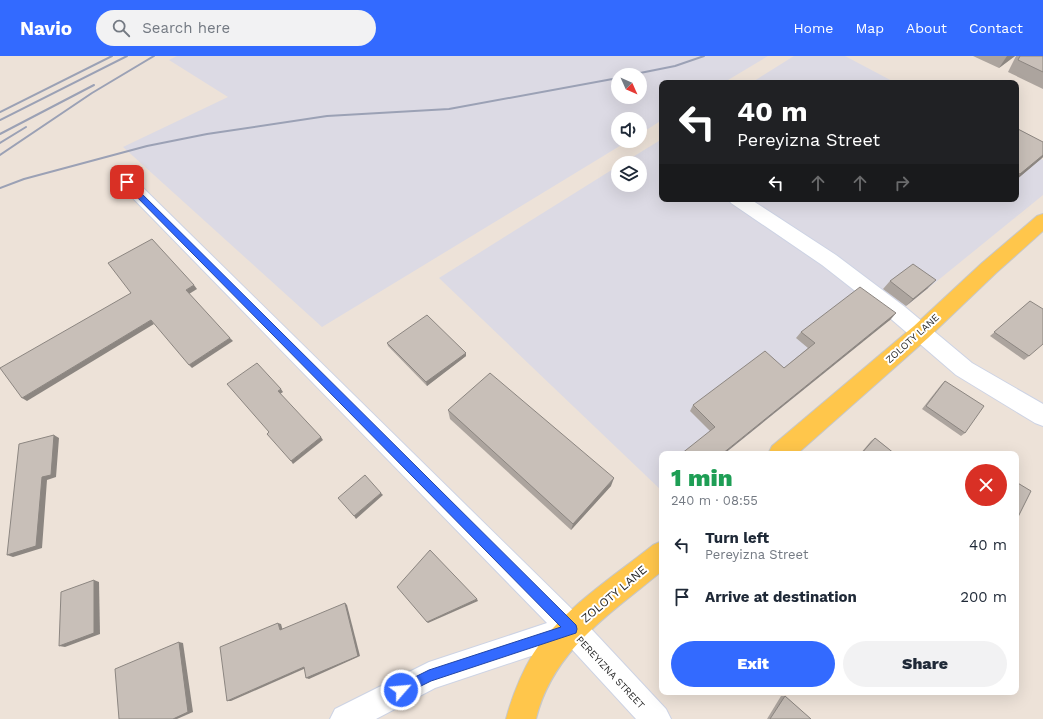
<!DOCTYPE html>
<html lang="en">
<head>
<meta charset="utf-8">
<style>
  body { margin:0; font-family:"Work Sans",sans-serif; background:#f2f2f3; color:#1f2937; height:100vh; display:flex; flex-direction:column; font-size:15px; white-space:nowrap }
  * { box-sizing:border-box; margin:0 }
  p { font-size:13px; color:#747a83 }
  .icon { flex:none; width:22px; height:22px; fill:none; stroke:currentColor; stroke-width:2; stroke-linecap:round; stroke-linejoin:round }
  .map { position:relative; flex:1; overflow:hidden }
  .side { position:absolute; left:659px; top:395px; width:360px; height:244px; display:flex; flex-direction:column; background:#fff; border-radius:8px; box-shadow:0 4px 16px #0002 }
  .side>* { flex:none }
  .guide { position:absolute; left:659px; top:24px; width:360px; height:122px; border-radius:8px; box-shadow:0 4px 16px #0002; background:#202124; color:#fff; overflow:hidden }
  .needle { width:26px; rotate:135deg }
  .fabs { position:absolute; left:611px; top:12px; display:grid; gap:8px }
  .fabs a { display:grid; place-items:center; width:36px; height:36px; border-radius:50%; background:#fff; box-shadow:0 4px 16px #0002; font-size:20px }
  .pin { position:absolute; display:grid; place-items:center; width:34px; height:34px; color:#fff; margin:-17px; border-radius:8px; box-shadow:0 2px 6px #0006 }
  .me { position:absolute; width:44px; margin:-22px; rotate:63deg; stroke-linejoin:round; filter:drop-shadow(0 0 3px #0008) }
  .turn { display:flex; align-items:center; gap:14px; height:84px; padding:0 12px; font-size:18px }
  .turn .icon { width:52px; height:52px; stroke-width:2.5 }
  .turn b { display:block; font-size:28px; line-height:34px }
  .lanes { display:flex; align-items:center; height:38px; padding:0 12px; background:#0003; justify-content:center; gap:20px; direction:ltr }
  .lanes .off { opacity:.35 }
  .round { display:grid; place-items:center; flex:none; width:42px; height:42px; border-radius:21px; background:#f2f2f3 }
  .head { display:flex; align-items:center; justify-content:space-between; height:68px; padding:0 12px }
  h1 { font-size:24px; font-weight:800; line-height:30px; color:#1e9e55 }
  .button { display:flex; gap:8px; margin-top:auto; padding:8px 12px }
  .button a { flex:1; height:46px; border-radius:24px; background:#336aff; color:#fff; font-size:16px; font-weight:800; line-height:46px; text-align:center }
  .button a+a { background:#f2f2f3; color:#1f2937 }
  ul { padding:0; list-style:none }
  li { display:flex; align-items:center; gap:12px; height:52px; padding:0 12px }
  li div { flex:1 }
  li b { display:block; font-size:15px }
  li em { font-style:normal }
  header { display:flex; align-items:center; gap:24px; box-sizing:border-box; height:56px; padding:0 20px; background:#336aff; color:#fff }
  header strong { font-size:19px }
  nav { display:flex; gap:22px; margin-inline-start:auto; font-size:14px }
  .search { width:280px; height:36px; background:#f2f2f3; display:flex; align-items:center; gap:10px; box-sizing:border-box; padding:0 14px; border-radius:22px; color:#747a83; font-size:15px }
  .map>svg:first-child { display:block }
  .industrial { fill:#dcdae4; fill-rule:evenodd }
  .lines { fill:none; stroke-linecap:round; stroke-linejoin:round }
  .minor-casing { stroke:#cdd3e4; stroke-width:2 }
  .major-casing { stroke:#c7c7c7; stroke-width:2 }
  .minor { fill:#fff; fill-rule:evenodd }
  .major { fill:#ffc64b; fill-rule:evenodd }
  .rail { stroke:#9ba1b5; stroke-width:2 }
  .wall { fill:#aca49e }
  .shaded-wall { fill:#8c8681 }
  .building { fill:#c8bfb8; stroke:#8c8681 }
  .route { fill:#336aff; stroke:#2145a6 }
  .labels { text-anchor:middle; stroke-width:4; stroke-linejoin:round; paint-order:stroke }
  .street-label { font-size:10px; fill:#282828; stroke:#fff }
  .near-street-label { font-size:12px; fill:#282828; stroke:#fff }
</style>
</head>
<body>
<header>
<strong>Navio</strong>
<div class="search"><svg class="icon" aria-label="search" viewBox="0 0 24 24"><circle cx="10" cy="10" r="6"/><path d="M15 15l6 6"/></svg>Search here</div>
<nav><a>Home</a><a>Map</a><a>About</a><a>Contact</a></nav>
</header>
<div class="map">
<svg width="1043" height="663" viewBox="0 0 1043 663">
  <rect width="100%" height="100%" fill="#ede2d8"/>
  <!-- industrial -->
  <g class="industrial">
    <path d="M177,0H768L723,27H662V64L640,78V63H618V85H628L322,271L123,91L228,41L169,4ZM618,19H640V41H618Z"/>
    <polygon points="794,0 845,0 896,27 751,27"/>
    <polygon points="662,83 662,143 1016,143 1016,90 1043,104 1043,139 724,398 662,398 662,435 439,222 618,110 618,129 640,129 640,107 623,107"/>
  </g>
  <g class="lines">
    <!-- minor casing -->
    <g class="minor-casing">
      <g id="minor">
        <polygon points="127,120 133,122 582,563 666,653 671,663 636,663 567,588 435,632 376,663 330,663 335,653 429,606 547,567 121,130 118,126 121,122"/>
        <polygon points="728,143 750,143 836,199 905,251 972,307 1043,348 1043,370 1035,367 956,319 891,263 822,209 731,147"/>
      </g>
    </g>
    <!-- major casing -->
    <g class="major-casing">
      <g id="major">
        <polygon points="1043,158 1043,175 996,217 928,282 797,398 768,398 772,390 914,270 982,207 1037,160"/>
        <path d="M662,485V515C610,558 553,594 536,663H506C512,641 521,618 533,598C562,553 612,522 653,489Z"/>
      </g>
    </g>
    <!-- minor -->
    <use href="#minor" class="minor"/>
    <!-- major -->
    <use href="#major" class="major"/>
    <!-- rail -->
    <g class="rail">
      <polyline points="630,19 675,10 704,0"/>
      <polyline points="0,56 112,0"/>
      <polyline points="0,64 127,0"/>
      <polyline points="0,78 94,29"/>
      <polyline points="0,87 26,71"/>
      <polyline points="0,99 92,37 154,0"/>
      <polyline points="0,132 24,123 147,90 207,78 327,60 449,53 618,22"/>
    </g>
  </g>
  <!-- wall -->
  <g class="wall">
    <polygon points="973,0 1015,0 999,12"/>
    <polygon points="1016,0 1043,0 1043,33 1008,16"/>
    <polygon points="1016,72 1043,86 1043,101 1016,124"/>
    <polygon points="890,225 928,232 906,250 883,233"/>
    <polygon points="1030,245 1029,300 1024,304 990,280"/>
    <polygon points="896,257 890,264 710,375 690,355 693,349 784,312 808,292 796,282 801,276"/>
    <polygon points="387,287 466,297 466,300 427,330 388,290"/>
    <polygon points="945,325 965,377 961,380 922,353 941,329"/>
    <polygon points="448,354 611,430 571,474 450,363"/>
    <polygon points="875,382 895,398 860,398 871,385"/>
    <polygon points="781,640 785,640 811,663 767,663"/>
  </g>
  <!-- shaded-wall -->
  <g class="shaded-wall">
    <polygon points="1007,0 1015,0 999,12"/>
    <polygon points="1043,99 1043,101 1041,103 1016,124 1016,123 1020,118"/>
    <polygon points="936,224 928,232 906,250 913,243"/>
    <polygon points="194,229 197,233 189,238 186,234"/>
    <polygon points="896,257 890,264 724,398 722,398"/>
    <polygon points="151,264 154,268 27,345 22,342"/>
    <polygon points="230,282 233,285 192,312 189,309"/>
    <polygon points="466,297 466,300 427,330 426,326"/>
    <polygon points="281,333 283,336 280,338 278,335"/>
    <polygon points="54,379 59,382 56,421 47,424 42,492 13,501 7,499 42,421"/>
    <polygon points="321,381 323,384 293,408 291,405"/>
    <polygon points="614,422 611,430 571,474 573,468"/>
    <polygon points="381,437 383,439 356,463 354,460"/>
    <polygon points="94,524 99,526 100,578 65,591 59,590"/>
    <polygon points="477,543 478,545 428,567 427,566"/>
    <polygon points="345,547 347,549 360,600 309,623 306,622"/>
    <polygon points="278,567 281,568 283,575 280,574"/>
    <polygon points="179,586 183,587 193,656 177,663 173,663"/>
    <polygon points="304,611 306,612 231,645 227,645"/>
  </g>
  <!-- building -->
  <g class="building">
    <polygon points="1020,0 1043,0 1043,16 1018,4"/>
    <polygon points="1016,72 1043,86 1043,99 1020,118 1016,116"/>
    <polygon points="152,183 194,229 186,234 230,282 189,309 151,264 22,342 0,312 131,237 108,207"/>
    <polygon points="913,208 936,224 913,243 890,225"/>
    <polygon points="860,231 896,257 722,398 681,398 715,371 693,349 765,295 784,312 815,287 801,276"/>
    <polygon points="1030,245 1043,253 1043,288 1029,300 994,276"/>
    <polygon points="427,259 466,297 426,326 387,287"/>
    <polygon points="257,307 281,333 278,335 321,381 291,405 267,378 269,376 227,328"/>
    <polygon points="490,317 614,422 573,468 448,354"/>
    <polygon points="945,325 984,350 965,377 926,350"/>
    <polygon points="54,379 51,419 42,421 36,490 7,499 19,388"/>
    <polygon points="875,382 895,398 861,398"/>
    <polygon points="365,419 381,437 354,460 338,442"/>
    <polygon points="1016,426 1031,435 1016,465"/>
    <polygon points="430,494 477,543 427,566 397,531"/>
    <polygon points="94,524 94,577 59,590 61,536"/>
    <polygon points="345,547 358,600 306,622 304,611 227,645 220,591 278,567 280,574"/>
    <polygon points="179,586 188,656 173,663 119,663 115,613"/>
    <polygon points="785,640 811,663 770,663"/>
  </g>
  <!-- route -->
  <polygon class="route" points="127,123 576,569 577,573 576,577 431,625 401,640 397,639 395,634 397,630 429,614 561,571 124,128 124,124"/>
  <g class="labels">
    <!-- street labels -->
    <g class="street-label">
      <text transform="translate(912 282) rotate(-42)" y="4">ZOLOTY LANE</text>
      <text transform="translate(611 616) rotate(47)" y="4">PEREYIZNA STREET</text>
    </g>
    <!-- near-street labels -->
    <g class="near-street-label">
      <text transform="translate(614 538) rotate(-40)" y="4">ZOLOTY LANE</text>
    </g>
  </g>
</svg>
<div class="fabs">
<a><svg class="needle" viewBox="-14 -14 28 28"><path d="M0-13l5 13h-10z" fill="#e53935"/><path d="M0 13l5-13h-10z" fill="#747a83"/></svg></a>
<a><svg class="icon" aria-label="sound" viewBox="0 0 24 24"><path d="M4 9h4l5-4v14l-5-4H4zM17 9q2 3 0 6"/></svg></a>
<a><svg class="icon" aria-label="layers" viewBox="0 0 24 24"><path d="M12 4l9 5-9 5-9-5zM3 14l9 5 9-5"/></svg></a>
</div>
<div class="pin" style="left:127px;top:126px;background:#d93025"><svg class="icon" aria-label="arrive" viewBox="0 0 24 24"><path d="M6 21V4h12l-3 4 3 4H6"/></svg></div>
<svg class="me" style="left:401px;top:634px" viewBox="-20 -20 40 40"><circle r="17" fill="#336aff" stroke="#fff" stroke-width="3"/><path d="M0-11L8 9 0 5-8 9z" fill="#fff"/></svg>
<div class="guide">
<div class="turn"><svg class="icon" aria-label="left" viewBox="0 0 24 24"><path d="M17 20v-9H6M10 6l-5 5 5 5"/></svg><div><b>40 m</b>Pereyizna Street</div></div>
<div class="lanes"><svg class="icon" aria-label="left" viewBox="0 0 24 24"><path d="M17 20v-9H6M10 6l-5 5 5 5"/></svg><svg class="icon off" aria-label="ahead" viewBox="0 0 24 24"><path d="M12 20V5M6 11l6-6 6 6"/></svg><svg class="icon off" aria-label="ahead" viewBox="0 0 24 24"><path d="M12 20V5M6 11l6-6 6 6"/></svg><svg class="icon off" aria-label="right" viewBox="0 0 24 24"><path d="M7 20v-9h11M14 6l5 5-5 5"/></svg></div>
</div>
<section class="side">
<div class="head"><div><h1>1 min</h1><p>240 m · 08:55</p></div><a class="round" style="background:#d93025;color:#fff"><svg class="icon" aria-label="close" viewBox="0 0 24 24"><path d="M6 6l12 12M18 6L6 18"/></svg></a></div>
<ul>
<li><svg class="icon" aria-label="left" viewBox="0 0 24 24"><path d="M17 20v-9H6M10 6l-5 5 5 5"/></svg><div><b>Turn left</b><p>Pereyizna Street</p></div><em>40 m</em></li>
<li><svg class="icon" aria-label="arrive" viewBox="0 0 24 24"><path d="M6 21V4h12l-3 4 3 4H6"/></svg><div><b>Arrive at destination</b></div><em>200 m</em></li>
</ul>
<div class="button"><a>Exit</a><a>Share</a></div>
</section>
</div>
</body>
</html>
